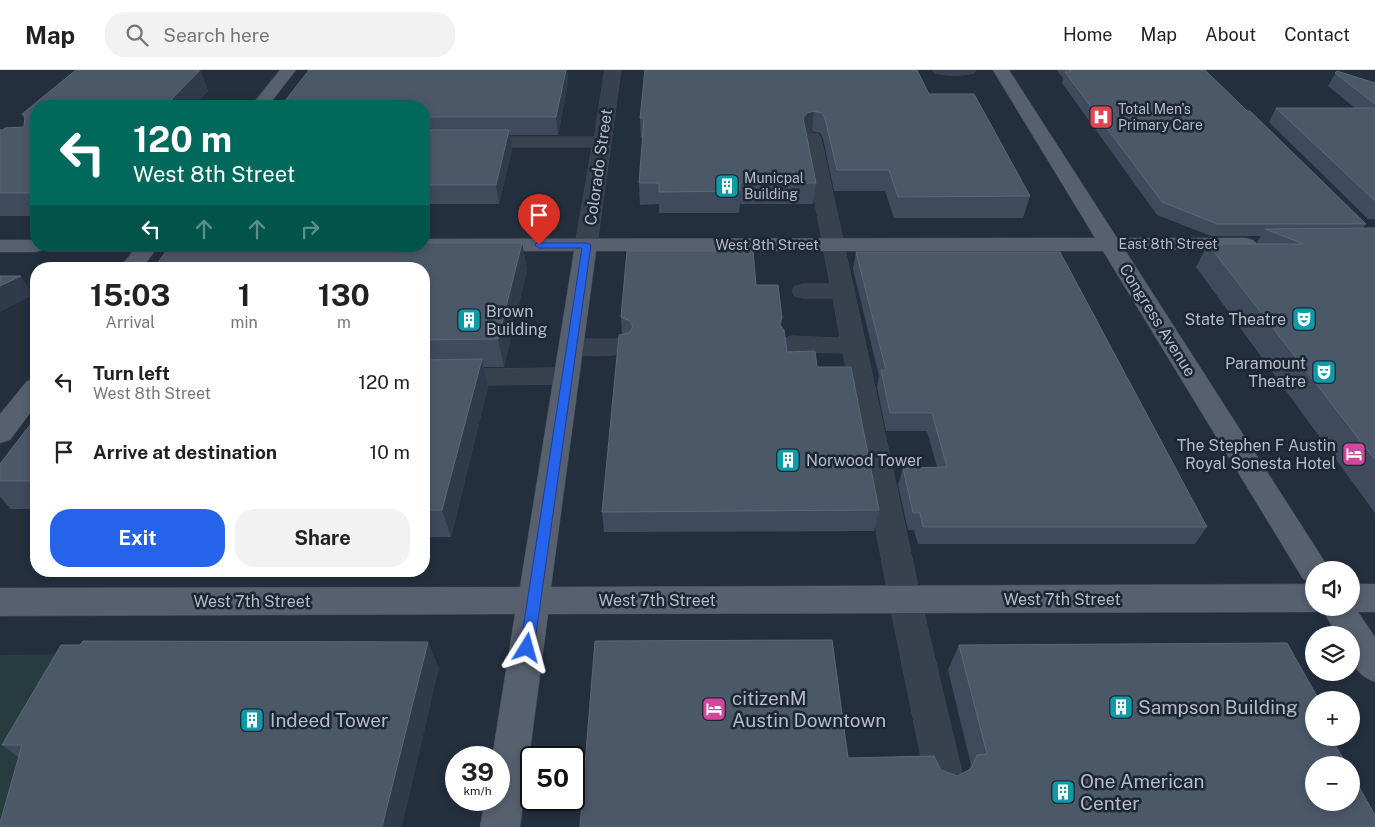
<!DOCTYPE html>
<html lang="en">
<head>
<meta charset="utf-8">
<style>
  body { margin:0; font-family:"Public Sans",sans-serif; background:#f2f2f2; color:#222; height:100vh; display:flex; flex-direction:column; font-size:19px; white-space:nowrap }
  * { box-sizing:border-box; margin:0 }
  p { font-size:16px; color:#767676 }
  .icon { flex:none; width:28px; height:28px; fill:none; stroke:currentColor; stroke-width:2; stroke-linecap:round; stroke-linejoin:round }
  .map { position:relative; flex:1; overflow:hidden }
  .panel { position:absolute; left:30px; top:192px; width:400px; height:315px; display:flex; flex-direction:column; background:#fff; border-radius:20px; box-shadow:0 2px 8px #0003 }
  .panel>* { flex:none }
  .top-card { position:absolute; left:30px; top:30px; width:400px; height:152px; border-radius:20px; box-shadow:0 2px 8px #0003; background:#00695c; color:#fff; overflow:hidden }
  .controls { position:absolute; left:1305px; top:491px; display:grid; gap:10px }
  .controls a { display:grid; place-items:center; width:55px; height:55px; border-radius:50%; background:#fff; box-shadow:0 2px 8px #0003; font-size:25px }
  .speed { position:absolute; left:445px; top:676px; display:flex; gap:10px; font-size:25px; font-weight:700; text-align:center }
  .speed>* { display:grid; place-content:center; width:65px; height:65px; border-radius:50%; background:#fff; box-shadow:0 2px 8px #0003; line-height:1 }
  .speed small { font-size:12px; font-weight:400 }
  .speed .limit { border:2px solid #111; border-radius:8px; background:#fff; color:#111 }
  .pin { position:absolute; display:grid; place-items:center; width:42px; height:42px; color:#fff; margin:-51px -21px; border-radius:50% 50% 50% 0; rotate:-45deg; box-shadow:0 0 5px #0007 }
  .pin .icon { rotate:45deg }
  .me { position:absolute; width:55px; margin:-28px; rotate:8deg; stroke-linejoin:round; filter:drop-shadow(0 0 4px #0008) }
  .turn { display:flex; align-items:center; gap:18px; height:105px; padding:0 20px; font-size:22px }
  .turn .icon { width:65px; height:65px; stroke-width:2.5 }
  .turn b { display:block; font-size:35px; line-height:42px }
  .lanes { display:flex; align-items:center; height:48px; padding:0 20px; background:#0003; justify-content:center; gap:25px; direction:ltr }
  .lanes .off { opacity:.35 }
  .eta { display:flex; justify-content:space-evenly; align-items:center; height:85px; text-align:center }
  .eta b { font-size:30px; font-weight:700; line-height:35px }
  .button { display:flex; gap:10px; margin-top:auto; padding:10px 20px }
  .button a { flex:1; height:58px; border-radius:20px; background:#2563eb; color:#fff; font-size:20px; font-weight:700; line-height:58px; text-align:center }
  .button a+a { background:#f2f2f2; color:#222 }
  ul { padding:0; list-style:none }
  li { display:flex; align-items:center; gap:15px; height:70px; padding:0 20px }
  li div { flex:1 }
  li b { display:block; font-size:19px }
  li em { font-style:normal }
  header { display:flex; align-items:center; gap:30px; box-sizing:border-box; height:70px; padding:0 25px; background:#fff; border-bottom:1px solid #e0e0e0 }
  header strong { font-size:24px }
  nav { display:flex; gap:28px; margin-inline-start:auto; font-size:18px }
  .search { width:350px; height:45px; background:#f2f2f2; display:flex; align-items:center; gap:12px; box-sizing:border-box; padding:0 18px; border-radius:20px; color:#767676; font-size:19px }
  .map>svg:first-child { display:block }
  .green { fill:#263c3f }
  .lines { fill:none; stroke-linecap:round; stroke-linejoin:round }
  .minor-casing { stroke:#414a57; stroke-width:1 }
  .major-casing { stroke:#414a57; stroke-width:1 }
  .minor { fill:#38414e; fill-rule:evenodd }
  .major { fill:#56606e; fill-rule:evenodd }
  .wall { fill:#3f4b5c }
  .shaded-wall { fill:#2f3b4b }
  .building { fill:#4b5868; stroke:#5c6777 }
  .route { fill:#2563eb; stroke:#184099 }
  .labels { text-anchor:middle; stroke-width:5; stroke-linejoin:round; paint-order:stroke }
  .far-poi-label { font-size:14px; fill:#b4bcc9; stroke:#1d2633; text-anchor:start }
  .far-street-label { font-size:14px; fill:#b4bcc9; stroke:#1d2633 }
  .street-label { font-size:16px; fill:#b4bcc9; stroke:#1d2633 }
  .poi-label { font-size:16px; fill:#b4bcc9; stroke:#1d2633; text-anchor:end }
  .near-poi-label { font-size:19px; fill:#b4bcc9; stroke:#1d2633; text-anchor:start }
</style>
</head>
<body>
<header>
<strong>Map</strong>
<div class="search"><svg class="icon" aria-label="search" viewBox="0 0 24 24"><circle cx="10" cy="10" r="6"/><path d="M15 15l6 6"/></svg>Search here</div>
<nav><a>Home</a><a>Map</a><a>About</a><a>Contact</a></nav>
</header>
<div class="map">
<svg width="1375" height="757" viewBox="0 0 1375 757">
  <rect width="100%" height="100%" fill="#242f3e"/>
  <!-- green -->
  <polygon class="green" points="115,584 0,757 0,585"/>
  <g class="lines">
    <!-- minor casing -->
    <g class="minor-casing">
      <g id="minor">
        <polygon points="605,0 621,0 597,175 593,179 586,181 579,179 575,175 592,77 424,77 424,67 594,67"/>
        <path d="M933,0H976L974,3C962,6 947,6 935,3Z"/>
        <polygon points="812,63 818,64 821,68 921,530 963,707 957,720 944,726 931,720 925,707 889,530 843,283 791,282 782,279 779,274 782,269 791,266 840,268 833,228 803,228 795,226 792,221 795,216 803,214 830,214 803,68 806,64"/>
        <path d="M571,269H621L630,272L633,277L630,282C612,287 580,287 562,282L559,277L562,272Z"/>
        <polygon points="567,298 576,300 580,306 576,312 567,314 424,316 424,300"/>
      </g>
    </g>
    <!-- major casing -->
    <g class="major-casing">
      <g id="major">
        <polygon points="280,0 296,0 268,36 251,36"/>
        <path d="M993,0H1009L1117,168H1246L1253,170L1257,174L1253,178L1246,180H1125L1330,500H1314V513L1303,509L1103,181H596L551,517L1314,514V538H1351V514H1375V542H1358L1375,567V612C1351,603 1351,588 1351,565H1337L1322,539L1314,542L548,544L520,757H480L485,730H499V688H492L515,544L0,546V518L520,517L574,181H424L417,179L414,176H424V169L1095,168Z"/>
        <polygon points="0,170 36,170 36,176 46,176 43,180 36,182 0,182"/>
        <polygon points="137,176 246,176 243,180 236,182 155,181 141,199 119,199"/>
        <polygon points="36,309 36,335 10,370 0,373 0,344 27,311"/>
      </g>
    </g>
    <!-- minor -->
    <use href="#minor" class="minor"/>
    <!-- major -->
    <use href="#major" class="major"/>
  </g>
  <!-- wall -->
  <g class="wall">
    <polygon points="76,0 200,0 208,21 194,36 36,36 36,146 0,146 0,60 3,60 5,58 24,57 25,50 22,44"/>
    <polygon points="309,0 567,0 568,13 558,65 510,65 512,79 499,134 424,134 424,36"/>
    <polygon points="1057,0 1205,0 1366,154 1363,158 1375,158 1375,443 1196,197 1208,174 1256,174 1261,166 1211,166 1157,145 1062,13 1063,8"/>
    <polygon points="1337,1 1375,13 1375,149 1368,149 1269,52 1276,38 1355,38 1328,16"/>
    <polygon points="929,24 1030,126 1023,148 894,148 885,121 834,121 823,68 820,63 812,61 806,63 816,113 813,134 740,134 739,143 659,143 659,134 640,135 639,113 643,68 641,68 640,48"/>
    <polygon points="522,173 527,200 504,297 484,297 488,317 451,467 424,467 424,176"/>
    <polygon points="856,182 1207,457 1195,474 918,474 914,460 908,460 898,415 903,398 937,397 927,361 886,361 877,317 879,306 853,199"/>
    <polygon points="756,215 782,248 781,257 787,282 817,297 879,440 874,461 604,462 602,442 622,265 621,247"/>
    <polygon points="36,347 36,439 11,439 0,427 0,394"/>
    <polygon points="959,575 1314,668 580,757 848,688 941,700 957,706 968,700 971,695 948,600"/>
    <polygon points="439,598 18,687 2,675"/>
  </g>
  <!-- shaded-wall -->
  <g class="shaded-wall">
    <polygon points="200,0 208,21 194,36 165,36"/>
    <polygon points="566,0 567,0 568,13 558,65 556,47"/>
    <polygon points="814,41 812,61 804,63 803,48 807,43"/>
    <polygon points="509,60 512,79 499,134 496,115"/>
    <polygon points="522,173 527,200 504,297 498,269"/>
    <polygon points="21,206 33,225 0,242 0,216"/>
    <polygon points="482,289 488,317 451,467 442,440"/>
    <polygon points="428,572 439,598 402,757 382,757"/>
  </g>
  <!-- building -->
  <g class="building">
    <polygon points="76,0 200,0 165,36 36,36 36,123 0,123 0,60 3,60 5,58 24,57 25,46 22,44"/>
    <polygon points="309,0 566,0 556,47 424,47 424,36 281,36"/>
    <polygon points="645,0 917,0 929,24 974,24 1030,126 898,127 889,100 837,100 825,48 822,43 814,41 807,43 803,48 816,113 740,113 740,121 659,122 659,113 639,113 644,48 640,48"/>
    <polygon points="1069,0 1205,0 1247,41 1250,41 1366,154 1217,154 1162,132 1065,2 1070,2"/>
    <polygon points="1337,1 1375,13 1375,34 1335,3"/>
    <polygon points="1276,38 1375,38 1375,131"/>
    <polygon points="424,60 509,60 496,115 424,115"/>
    <polygon points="1375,158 1375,390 1208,174 1303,174 1265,159"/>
    <polygon points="424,173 522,173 498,269 424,270 424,199 153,199 170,176 424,176"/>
    <polygon points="627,181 753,181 756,215 778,215 782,248 779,254 784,260 787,282 815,281 817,297 851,297 879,440 602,442 619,265 629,263 633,257 630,251 621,247"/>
    <polygon points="856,182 1060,182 1207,457 923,457 920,443 913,443 903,398 947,397 932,343 890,343 881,300 886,300"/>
    <polygon points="0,206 21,206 0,216"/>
    <polygon points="482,289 442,440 424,440 424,290"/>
    <polygon points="36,347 36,411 0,411 0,394"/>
    <polygon points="832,570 848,688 934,686 941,700 957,706 971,699 977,685 987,684 959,575 1287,573 1319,630 1314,630 1314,668 1331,668 1347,695 1314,695 1314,732 1351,732 1351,703 1375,745 1375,757 580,757 595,571"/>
    <polygon points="83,571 428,572 382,757 0,757 0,753 22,675 2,675 61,575 80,575"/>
  </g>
  <!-- route -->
  <polygon class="route" points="536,173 586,173 591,175 534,578 532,582 527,584 522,582 520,578 582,178 539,178 535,175"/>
  <!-- icons -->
  <defs>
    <g id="hospital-square" transform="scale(1.25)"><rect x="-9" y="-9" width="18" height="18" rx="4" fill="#e0444e" stroke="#1d2633"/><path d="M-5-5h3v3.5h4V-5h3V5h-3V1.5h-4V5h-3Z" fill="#fff"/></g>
    <g id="building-square" transform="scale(1.25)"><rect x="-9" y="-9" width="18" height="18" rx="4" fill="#0f9aa8" stroke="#1d2633"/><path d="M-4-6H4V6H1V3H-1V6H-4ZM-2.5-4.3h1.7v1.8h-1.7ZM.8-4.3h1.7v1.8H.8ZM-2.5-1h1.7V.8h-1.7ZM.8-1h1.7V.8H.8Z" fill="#fff"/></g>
    <g id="theatre-square" transform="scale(1.25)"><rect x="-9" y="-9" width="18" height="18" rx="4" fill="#0f9aa8" stroke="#1d2633"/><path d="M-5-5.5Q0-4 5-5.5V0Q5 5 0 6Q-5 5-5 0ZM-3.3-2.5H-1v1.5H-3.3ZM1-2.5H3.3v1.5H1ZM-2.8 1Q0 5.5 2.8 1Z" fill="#fff"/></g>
    <g id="hotel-square" transform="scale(1.25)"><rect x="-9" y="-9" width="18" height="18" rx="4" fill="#d1479c" stroke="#1d2633"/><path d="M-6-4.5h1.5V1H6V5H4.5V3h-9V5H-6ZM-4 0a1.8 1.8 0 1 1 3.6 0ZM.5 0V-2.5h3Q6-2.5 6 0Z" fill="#fff"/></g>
  </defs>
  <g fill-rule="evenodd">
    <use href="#hospital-square" x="1101" y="47"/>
    <use href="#building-square" x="727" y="116"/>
    <use href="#theatre-square" x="1304" y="249"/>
    <use href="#building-square" x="469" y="250"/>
    <use href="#theatre-square" x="1324" y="302"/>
    <use href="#hotel-square" x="1354" y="384"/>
    <use href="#building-square" x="788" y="390"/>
    <use href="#building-square" x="1121" y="637"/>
    <use href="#hotel-square" x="714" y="639"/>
    <use href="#building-square" x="252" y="650"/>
    <use href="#building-square" x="1063" y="722"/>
  </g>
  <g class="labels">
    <!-- far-poi labels -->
    <g class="far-poi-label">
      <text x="1118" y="44">Total Men's<tspan x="1118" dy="16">Primary Care</tspan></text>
      <text x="744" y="113">Municpal<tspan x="744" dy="16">Building</tspan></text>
    </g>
    <!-- far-street labels -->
    <g class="far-street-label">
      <text x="1168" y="179">East 8th Street</text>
      <text x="767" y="180">West 8th Street</text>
    </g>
    <!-- street labels -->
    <g class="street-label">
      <text transform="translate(598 97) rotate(-82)" y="6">Colorado Street</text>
      <text transform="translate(1158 250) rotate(58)" y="6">Congress Avenue</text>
      <text x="1062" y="535">West 7th Street</text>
      <text x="657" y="536">West 7th Street</text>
      <text x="252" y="537">West 7th Street</text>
    </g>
    <!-- poi labels -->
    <g class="poi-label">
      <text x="486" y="247" text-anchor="start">Brown<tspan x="486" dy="18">Building</tspan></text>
      <text x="1286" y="255">State Theatre</text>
      <text x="1306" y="299">Paramount<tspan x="1306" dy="18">Theatre</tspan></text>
      <text x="1336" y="381">The Stephen F Austin<tspan x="1336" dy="18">Royal Sonesta Hotel</tspan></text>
      <text x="806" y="396" text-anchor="start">Norwood Tower</text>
    </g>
    <!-- near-poi labels -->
    <g class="near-poi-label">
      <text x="732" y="635">citizenM<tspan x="732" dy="22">Austin Downtown</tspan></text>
      <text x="1138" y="644">Sampson Building</text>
      <text x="270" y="657">Indeed Tower</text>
      <text x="1080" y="718">One American<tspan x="1080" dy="22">Center</tspan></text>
    </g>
  </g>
</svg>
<div class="controls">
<a><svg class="icon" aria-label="sound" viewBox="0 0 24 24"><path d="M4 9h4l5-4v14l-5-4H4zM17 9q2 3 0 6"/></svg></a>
<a><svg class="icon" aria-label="layers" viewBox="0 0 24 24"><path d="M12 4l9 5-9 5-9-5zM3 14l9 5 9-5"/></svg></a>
<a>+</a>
<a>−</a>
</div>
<div class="speed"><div>39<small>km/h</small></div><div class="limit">50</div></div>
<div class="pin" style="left:539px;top:175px;background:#d93025"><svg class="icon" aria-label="arrive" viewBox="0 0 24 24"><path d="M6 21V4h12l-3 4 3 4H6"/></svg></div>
<svg class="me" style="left:527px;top:578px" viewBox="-20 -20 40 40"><path d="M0-17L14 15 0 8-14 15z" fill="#2563eb" stroke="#fff" stroke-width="4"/></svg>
<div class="top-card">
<div class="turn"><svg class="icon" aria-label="left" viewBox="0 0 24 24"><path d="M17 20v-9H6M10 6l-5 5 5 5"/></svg><div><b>120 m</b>West 8th Street</div></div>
<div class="lanes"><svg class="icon" aria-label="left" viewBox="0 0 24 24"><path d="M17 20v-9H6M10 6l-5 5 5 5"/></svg><svg class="icon off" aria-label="ahead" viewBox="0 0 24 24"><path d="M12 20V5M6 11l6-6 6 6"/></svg><svg class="icon off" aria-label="ahead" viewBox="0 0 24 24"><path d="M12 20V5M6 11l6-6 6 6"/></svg><svg class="icon off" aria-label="right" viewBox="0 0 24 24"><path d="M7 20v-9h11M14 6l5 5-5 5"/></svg></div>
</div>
<section class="panel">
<div class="eta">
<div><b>15:03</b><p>Arrival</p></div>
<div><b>1</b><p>min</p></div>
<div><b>130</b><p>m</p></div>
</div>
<ul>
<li><svg class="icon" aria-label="left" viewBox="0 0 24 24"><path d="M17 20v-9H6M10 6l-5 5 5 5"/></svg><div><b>Turn left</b><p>West 8th Street</p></div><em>120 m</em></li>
<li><svg class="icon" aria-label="arrive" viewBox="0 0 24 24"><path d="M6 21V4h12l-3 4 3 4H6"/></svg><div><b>Arrive at destination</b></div><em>10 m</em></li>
</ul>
<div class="button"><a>Exit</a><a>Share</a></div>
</section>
</div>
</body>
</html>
